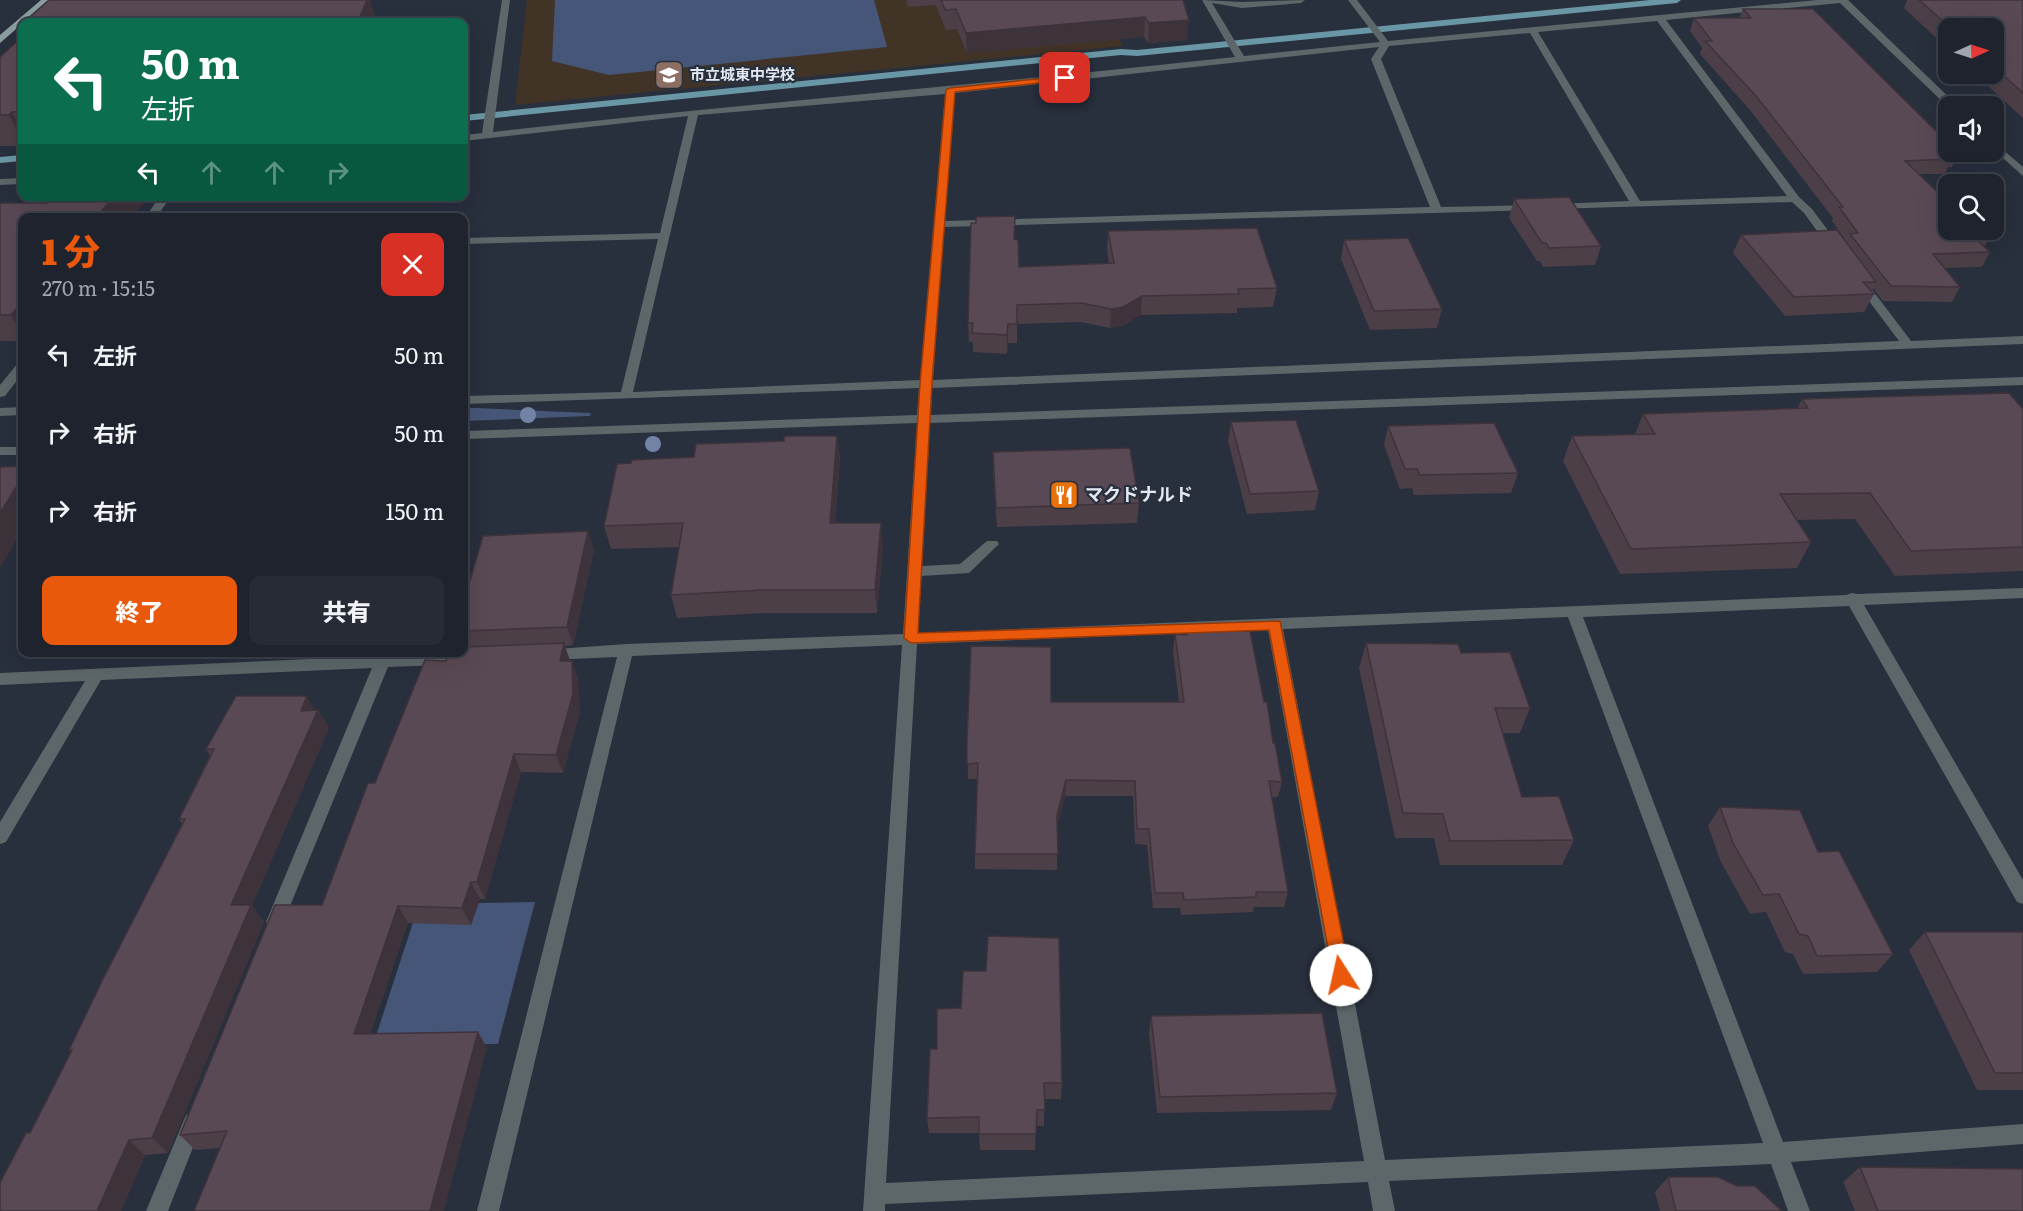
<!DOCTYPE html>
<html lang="ja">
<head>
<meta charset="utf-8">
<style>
  body { margin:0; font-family:Literata,"Noto Sans JP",serif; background:#262b36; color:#f1f3f6; height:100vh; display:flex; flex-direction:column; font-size:22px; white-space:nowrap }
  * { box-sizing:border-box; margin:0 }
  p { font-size:20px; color:#a1a4aa }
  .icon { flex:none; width:33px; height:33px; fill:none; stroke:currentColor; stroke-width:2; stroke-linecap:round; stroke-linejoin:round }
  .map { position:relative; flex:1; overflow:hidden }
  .panel { position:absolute; left:18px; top:213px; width:450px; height:444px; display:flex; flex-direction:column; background:#1e232e; border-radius:12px; box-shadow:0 6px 24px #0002,0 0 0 2px #3c404a }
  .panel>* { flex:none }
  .hud { position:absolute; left:18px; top:18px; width:450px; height:183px; border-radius:12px; box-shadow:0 6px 24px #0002,0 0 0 2px #3c404a; background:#0b6e4f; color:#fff; overflow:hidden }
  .needle { width:39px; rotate:87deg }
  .tools { position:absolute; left:1938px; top:18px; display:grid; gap:12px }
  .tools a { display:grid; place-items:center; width:66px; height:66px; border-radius:12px; background:#1e232e; box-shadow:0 6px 24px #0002,0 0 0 2px #3c404a; font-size:30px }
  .pin { position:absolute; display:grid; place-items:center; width:51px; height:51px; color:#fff; margin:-26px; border-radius:12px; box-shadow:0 3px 9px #0006 }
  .me { position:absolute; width:66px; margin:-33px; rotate:350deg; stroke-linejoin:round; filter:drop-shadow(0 0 4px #0008) }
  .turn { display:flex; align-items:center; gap:21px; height:126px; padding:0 24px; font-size:27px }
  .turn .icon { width:78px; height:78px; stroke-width:2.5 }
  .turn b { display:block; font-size:42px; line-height:51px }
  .lanes { display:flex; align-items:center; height:57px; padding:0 24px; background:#0003; justify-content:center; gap:30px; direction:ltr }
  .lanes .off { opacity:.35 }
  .round { display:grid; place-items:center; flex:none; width:63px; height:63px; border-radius:12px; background:#262b36 }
  .headline { display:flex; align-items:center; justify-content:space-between; height:102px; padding:0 24px }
  h1 { font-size:36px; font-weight:800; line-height:45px; color:#ea580c }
  .cta { display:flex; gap:12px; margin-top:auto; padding:12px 24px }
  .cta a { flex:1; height:69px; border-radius:12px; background:#ea580c; color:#fff; font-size:24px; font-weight:800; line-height:69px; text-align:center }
  .cta a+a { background:#262b36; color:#f1f3f6 }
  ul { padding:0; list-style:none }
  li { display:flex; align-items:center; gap:18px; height:78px; padding:0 24px }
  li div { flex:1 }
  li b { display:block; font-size:22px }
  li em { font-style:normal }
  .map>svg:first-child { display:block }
  .education { fill:#413426 }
  .green { fill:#465678 }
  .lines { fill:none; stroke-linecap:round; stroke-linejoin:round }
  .stream { fill:#6a97a5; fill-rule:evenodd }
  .minor { fill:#5d6769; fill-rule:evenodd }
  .major { fill:#8b9fa2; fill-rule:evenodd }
  .tree { fill:#7283a6 }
  .wall { fill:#4d3f48 }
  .shaded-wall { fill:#3e333b }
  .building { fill:#594954; stroke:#3e333b; stroke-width:1.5 }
  .route { fill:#ea580c; stroke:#983908; stroke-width:1.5 }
  .labels { text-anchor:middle; stroke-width:4.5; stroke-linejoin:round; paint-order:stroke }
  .far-poi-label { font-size:15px; font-weight:bold; fill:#e3e8f1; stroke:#282f3d; text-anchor:start }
  .poi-label { font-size:18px; font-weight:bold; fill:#e3e8f1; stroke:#282f3d; text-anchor:start }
</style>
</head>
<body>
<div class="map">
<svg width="2023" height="1211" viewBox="0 0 2023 1211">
  <rect width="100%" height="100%" fill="#282f3d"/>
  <!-- education -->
  <polygon class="education" points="527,0 1098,0 1123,46 515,105"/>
  <!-- green -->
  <g class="green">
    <polygon points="555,0 874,0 887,47 609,75 552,61"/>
    <polygon points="464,408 476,408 591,413 590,416 464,421"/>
    <polygon points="535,902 498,1044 373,1045 419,904"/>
  </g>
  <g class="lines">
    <!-- stream -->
    <g class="stream">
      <polygon points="1650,0 1681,0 1677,3 1137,56 1121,55 464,121 464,115 1121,49 1137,50"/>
      <polygon points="22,155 22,161 0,163 0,157"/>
    </g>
    <!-- minor -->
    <g class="minor">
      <path d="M502,0H510L493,132C740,104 988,84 1235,57L1202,0L1242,2L1305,0L1301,3L1242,8L1212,3L1244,56L1380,42L1348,0H1357L1388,41L1817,0H1848L1958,106L1948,107L1840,3L1666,20L1799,197L1812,209L1841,248L1839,250H1831L1804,213L1792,202L1552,209V205L1556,204L1629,201L1530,33L1389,46L1381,59L1441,207L1532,205L1536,206V210L944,227L933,380L1899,341L1854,281L1860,278L1864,279L1911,341L2023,336V344L932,388L931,415L2023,377V385L930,423L922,566L960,564L987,541H997L999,544L969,573L921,576L918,633L1846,595L1852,593L1857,594L2023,588V598L1864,605L2023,880V904L2017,902L1849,606L1583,617L1783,1142L2023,1124V1144L1791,1162L1810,1211H1788L1771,1164L1389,1181L1395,1211H1373L1368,1182L885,1204V1211H863L902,645L632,656L499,1211H477L617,657L548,660L543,658L540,654L543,650L626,644L903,634L917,423L464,439V431L917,415L919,388L464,404V396L621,392L658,239L464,244V238L660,233L688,116L464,141V135L482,133ZM1657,21L1787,196L1640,201L1538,32ZM1379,47L1371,59L1430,207L945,221L955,93ZM945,94L920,380L633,392L698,115ZM1568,617L1763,1143L1385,1160L1283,629ZM1268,630L1364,1161L886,1183L917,644Z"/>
      <polygon points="1994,142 2023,167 2023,176 1994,150"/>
      <polygon points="22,178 22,184 0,185 0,179"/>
      <polygon points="160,196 171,196 156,218 145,218"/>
      <polygon points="22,362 22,374 5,396 0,397 0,385 18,363"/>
      <polygon points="22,407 22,415 0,416 0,408"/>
      <rect x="0" y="447" width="22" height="8"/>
      <polygon points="468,652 473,654 476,658 473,662 468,664 388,667 281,928 275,930 269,928 266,922 372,668 101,680 6,842 0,844 0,822 85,681 0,685 0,673"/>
      <polygon points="193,1112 200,1115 203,1122 168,1211 146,1211 186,1115"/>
    </g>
    <!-- major -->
    <polygon class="major" points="41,0 50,0 0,43 0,35"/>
  </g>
  <!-- trees -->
  <g class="tree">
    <circle cx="528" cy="415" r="8"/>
    <circle cx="653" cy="444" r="8"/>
  </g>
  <!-- wall -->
  <g class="wall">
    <polygon points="906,0 1183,0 1187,40 1148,43 1144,37 967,53 957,29 946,30 936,5 908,7"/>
    <polygon points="1907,0 2023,0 2023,118 1975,74 1994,74 1994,28 1948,28 1948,49 1904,8"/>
    <polygon points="1743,9 1959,153 1952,167 1948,167 1945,174 1919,174 1989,239 1984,247 1990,252 1982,267 1945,268 1960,287 1952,302 1883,301 1873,288 1872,291 1874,294 1864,312 1785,316 1733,253 1741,235 1846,242 1846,241 1832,221 1833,218 1750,110 1700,54 1702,48 1690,31 1694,18 1739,18"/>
    <polygon points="22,24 22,146 0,146 0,57 20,39 16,30"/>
    <polygon points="54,196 141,196 144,203 22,218 22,341 0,341 0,203 47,203"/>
    <polygon points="1514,199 1601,246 1595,265 1543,267 1540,261 1537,261 1509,218"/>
    <polygon points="976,223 1015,239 1019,267 1109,264 1107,250 1108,231 1277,288 1273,307 1237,308 1237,313 1141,315 1122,326 1110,328 1081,322 1017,324 1017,343 1008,343 1007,354 973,352 973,342 969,342 968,323"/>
    <polygon points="1344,240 1442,309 1437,328 1370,330 1341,259"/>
    <polygon points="1802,399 2023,409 2023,571 1895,576 1855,519 1796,520 1811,542 1797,568 1620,574 1563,461 1572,436 1635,434 1643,414 1797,409"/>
    <polygon points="1231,422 1319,491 1315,510 1247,514 1228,441"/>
    <polygon points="1388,426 1518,473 1511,493 1414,495 1412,488 1400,489 1384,445"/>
    <polygon points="837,436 840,459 835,523 883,546 877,613 766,613 677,618 671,595 679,547 611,549 604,526 631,463 694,457 784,441"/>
    <polygon points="993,452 1139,503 1137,523 997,527 993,471"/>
    <polygon points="588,531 594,550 573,645 565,646 570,661 578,679 580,712 563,773 521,772 485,899 480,899 471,925 408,923 370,1034 487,1048 220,1148 195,1150 180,1135 322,905 375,783 446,661 464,652 464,601"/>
    <polygon points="1187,632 1264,702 1282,782 1278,797 1272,797 1288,892 1284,907 1254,907 1253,912 1181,915 1180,908 1153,908 1147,845 1135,844 1133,796 1065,796 1057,827 1057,870 975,869 975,854 978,779 968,779 967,741 1051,702 1179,702 1173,651 1175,634 1186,635"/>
    <polygon points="1366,643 1461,653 1530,708 1520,733 1503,733 1522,797 1574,840 1562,865 1440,865 1434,838 1395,838 1359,668"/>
    <polygon points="315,710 318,710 329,728 252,905 264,922 168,1153 145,1155 121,1211 0,1211 30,1133 71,1052 69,1050 182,824 179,819 210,755 206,749"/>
    <polygon points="1720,807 1818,852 1893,954 1877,972 1803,974 1793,954 1785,952 1766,912 1750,914 1721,862 1708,826"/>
    <polygon points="1925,932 2023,932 2023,1090 1977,1090 1909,950"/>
    <polygon points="1151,1016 1337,1093 1331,1110 1157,1113 1149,1033"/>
    <polygon points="937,1049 1062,1083 1061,1099 1044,1099 1044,1126 1036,1126 1035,1150 980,1150 979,1133 929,1133 927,1118"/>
    <polygon points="1860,1167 2022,1169 2023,1168 2023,1211 1855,1211 1843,1182"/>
    <polygon points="1668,1177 1782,1211 1660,1211 1655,1192"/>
  </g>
  <!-- shaded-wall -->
  <g class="shaded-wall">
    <polygon points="367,0 370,0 377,22 358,22"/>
    <polygon points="1145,17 1144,37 967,53 966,33"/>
    <polygon points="1189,20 1187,40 1148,43 1149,23"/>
    <polygon points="12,112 22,131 22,140 9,115"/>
    <polygon points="114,196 141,196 144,203 132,218 96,218"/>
    <polygon points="1142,296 1141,315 1122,326 1110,328 1111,309"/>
    <polygon points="22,302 22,333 11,315"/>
    <polygon points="1008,324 1008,343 1007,354 1007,335"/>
    <polygon points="837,436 840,459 833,547 830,523"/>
    <polygon points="22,478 22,531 0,568 0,513"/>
    <polygon points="881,523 883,546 877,613 875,590"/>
    <polygon points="588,531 594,550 573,645 567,627"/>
    <polygon points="564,643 570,661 566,679 560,661"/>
    <polygon points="572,661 578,679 580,712 563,773 556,755"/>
    <polygon points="307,696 317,714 318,710 329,728 252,905 264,922 168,1153 152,1138 231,905 301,711"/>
    <polygon points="514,754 521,772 485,899 477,882"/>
    <polygon points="1066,780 1065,796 1056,831 1057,815"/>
    <polygon points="471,882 480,899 471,925 462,908"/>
    <polygon points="398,906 408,923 365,1050 354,1034"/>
    <polygon points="478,1032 487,1048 444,1211 430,1211"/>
    <polygon points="129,1140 145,1155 121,1211 97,1211"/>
  </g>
  <!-- building -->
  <g class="building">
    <polygon points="49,0 367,0 358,22 24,22"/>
    <polygon points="941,0 1183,0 1189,20 1149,23 1145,17 966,33 956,9 945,10"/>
    <polygon points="1919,0 2023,0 2023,93 1994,67 1994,28 1951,28"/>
    <polygon points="1743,9 1813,9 1948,143 1948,152 1957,152 1959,153 1946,153 1952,159 1905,161 1948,202 1948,230 1978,230 1989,239 1977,240 1990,252 1933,254 1960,287 1891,286 1850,234 1858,233 1839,207 1843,207 1756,96 1705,41 1712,41 1694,18 1751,18"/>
    <polygon points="22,24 22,30 16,30"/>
    <polygon points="22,37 22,112 12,112 9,115 0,115 0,57"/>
    <polygon points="54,196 114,196 96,218 22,218 22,302 11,315 0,315 0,203 47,203"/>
    <polygon points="1569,197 1601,246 1549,248 1546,243 1542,243 1514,199"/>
    <polygon points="1015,216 1014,239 1018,240 1019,267 1114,263 1108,231 1257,228 1277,288 1238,289 1239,294 1142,296 1123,307 1111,309 1082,303 1017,305 1017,324 1008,324 1007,335 972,333 973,323 968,323 971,223 976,223 976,217"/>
    <polygon points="1837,230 1876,282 1863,282 1874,294 1794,297 1741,235"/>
    <polygon points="1408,238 1442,309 1374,311 1344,240"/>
    <polygon points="2009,393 2023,409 2023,547 1911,551 1870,493 1780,494 1811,542 1631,549 1572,436 1655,434 1643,414 1808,408 1802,399"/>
    <polygon points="1296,420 1319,491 1250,494 1231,422"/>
    <polygon points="1494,423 1518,473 1420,475 1417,469 1405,469 1388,426"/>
    <polygon points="787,436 837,436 830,523 881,523 875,590 762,590 671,595 683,523 604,526 617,464 631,463 632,460 694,457 696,444 784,441 784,437"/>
    <polygon points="1130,448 1139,503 996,508 993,452"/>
    <polygon points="22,466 22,478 0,513 0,467"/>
    <polygon points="588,531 567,627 464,631 464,601 483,536"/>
    <polygon points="1250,631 1264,702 1267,702 1273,743 1275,743 1282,782 1269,781 1288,892 1256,892 1256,897 1184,900 1183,893 1155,893 1149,829 1137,829 1135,781 1066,780 1057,815 1058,854 975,854 978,763 967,764 967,741 971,646 1051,647 1051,702 1184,702 1175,634 1187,635 1187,632"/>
    <polygon points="564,643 560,661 572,661 573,694 556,755 514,754 477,882 471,882 462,908 398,906 354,1034 478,1032 430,1211 194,1211 227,1131 180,1135 275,905 322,905 368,783 375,783 425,660 446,661 449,652 464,652 464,647"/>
    <polygon points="1366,643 1458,644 1461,653 1510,652 1530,708 1495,708 1522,797 1559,796 1574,840 1450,841 1443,814 1403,813"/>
    <polygon points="236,696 307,696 301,711 318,710 231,905 251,905 152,1138 129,1140 97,1211 0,1211 0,1183 26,1133 30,1133 72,1050 69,1050 103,979 185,819 179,819 214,749 206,749"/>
    <polygon points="1720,807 1800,810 1818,852 1839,851 1893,954 1817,956 1808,936 1799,934 1779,894 1763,895 1733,843"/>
    <polygon points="1925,932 2023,932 2023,1073 1995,1073"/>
    <polygon points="988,936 1059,938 1062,1083 1044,1083 1045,1110 1037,1110 1036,1134 979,1134 979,1117 927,1118 930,1049 937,1049 937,1009 961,1008 963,971 986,971"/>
    <polygon points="1322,1013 1337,1093 1160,1097 1151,1016"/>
    <polygon points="1860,1167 2023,1169 2023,1211 1878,1211"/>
    <polygon points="1668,1177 1718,1177 1737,1186 1755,1186 1782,1211 1676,1211"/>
  </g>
  <!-- route -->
  <polygon class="route" points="1065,76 1069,76 1069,80 955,92 932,383 918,633 1280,621 1350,975 1348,981 1341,983 1335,981 1333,975 1269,630 911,643 904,638 920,383 946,90 950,88"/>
  <!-- icons -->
  <defs>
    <g id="school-square" transform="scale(1.5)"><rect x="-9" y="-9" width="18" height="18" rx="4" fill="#8d6e63" stroke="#282f3d"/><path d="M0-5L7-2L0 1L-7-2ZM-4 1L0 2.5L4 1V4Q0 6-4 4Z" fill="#fff"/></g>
    <g id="restaurant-square" transform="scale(1.5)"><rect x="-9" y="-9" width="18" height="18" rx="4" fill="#e8710a" stroke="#282f3d"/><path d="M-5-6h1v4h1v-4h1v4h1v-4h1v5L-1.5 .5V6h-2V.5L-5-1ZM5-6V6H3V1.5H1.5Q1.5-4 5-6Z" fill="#fff"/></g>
  </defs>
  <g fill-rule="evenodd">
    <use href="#school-square" x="669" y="75"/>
    <use href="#restaurant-square" x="1064" y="495"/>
  </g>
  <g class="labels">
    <!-- far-poi labels -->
    <g class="far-poi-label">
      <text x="690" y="80">市立城東中学校</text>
    </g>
    <!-- poi labels -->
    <g class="poi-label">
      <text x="1085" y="501">マクドナルド</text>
    </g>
  </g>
</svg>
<div class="tools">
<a><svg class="needle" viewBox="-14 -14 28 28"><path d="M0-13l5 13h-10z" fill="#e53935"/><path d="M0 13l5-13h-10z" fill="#a1a4aa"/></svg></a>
<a><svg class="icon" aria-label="sound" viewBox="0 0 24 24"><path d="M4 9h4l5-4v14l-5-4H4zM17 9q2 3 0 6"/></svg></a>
<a><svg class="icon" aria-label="search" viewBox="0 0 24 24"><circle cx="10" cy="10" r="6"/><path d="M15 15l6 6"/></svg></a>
</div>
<div class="pin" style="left:1065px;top:78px;background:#d93025"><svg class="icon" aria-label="arrive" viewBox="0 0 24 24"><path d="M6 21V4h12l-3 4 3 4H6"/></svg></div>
<svg class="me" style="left:1341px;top:975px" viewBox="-20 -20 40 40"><circle r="19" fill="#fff"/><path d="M0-13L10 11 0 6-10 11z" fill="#ea580c"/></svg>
<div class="hud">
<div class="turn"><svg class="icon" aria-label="left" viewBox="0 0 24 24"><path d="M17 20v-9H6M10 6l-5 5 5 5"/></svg><div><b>50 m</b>左折</div></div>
<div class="lanes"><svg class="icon" aria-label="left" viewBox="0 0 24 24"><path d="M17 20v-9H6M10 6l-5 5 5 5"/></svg><svg class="icon off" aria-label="ahead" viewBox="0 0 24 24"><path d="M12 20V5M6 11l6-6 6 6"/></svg><svg class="icon off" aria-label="ahead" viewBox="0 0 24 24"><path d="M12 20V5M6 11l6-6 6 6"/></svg><svg class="icon off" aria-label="right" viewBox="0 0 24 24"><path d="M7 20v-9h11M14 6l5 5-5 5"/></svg></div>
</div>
<section class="panel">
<div class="headline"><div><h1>1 分</h1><p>270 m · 15:15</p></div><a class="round" style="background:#d93025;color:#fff"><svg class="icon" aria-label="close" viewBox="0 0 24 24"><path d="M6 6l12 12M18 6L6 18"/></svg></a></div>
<ul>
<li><svg class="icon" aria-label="left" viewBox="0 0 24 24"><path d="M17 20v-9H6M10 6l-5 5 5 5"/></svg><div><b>左折</b></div><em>50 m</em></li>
<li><svg class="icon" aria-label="right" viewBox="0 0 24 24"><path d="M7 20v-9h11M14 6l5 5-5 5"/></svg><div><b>右折</b></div><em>50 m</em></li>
<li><svg class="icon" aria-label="right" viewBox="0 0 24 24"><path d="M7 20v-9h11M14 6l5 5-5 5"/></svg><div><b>右折</b></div><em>150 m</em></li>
</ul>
<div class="cta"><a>終了</a><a>共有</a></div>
</section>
</div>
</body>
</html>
